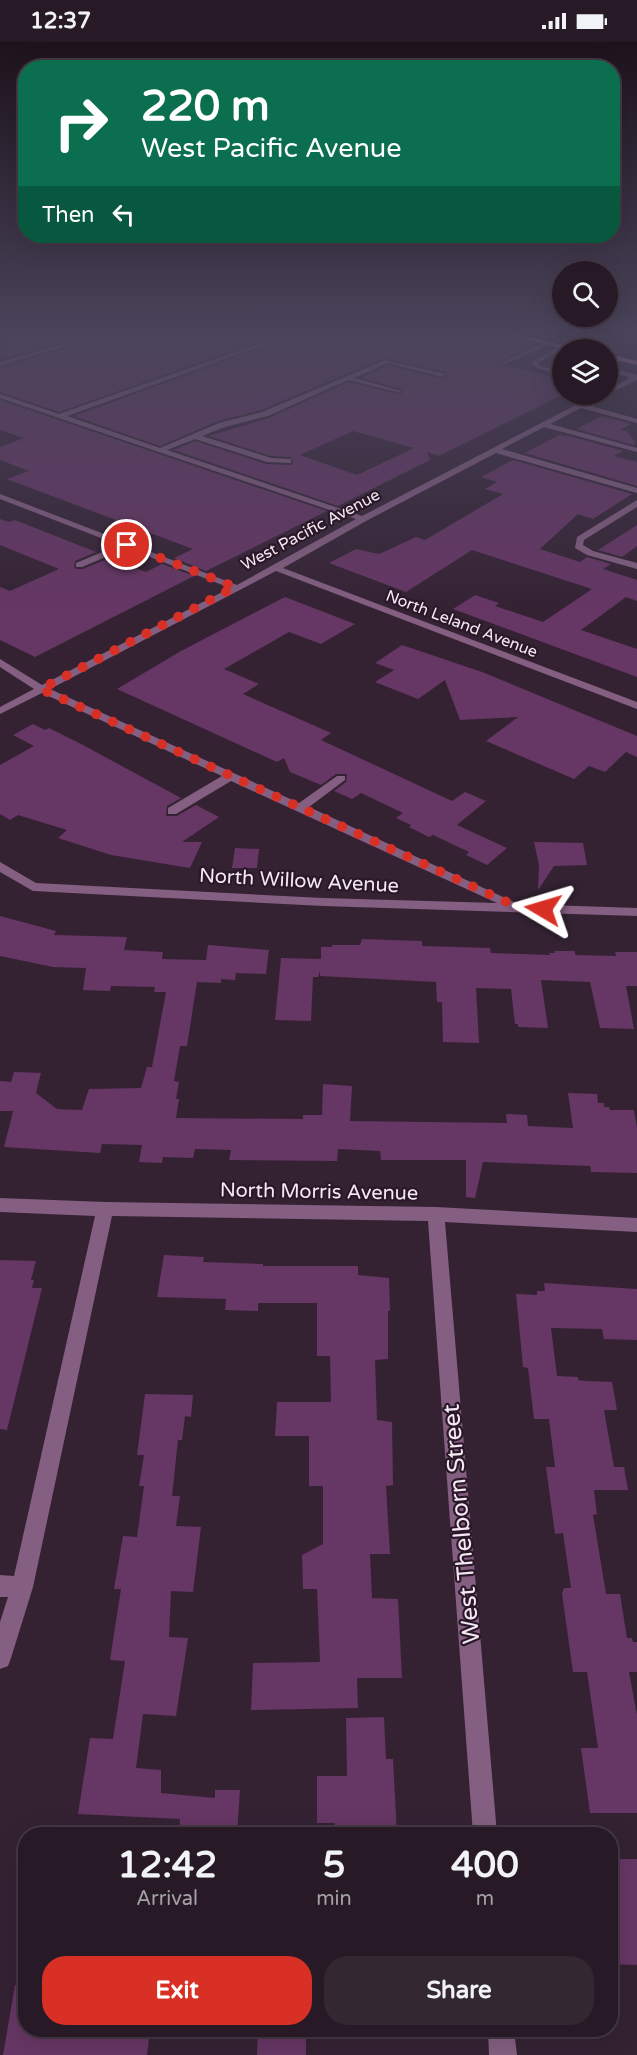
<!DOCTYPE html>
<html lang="en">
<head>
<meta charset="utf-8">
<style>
  body { margin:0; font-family:"Varela Round",sans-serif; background:#332732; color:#f1f3f6; height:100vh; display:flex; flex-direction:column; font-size:22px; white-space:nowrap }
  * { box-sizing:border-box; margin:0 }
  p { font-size:20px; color:#a4a1a7 }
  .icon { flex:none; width:33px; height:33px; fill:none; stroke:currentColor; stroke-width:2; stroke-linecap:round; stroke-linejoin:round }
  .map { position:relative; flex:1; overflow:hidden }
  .details { position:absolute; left:18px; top:1785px; width:600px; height:210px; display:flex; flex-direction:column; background:#271a26; border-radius:24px; box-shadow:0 6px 24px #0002,0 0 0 2px #433843 }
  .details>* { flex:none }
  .banner { position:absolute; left:18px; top:18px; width:602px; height:183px; border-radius:24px; box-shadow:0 6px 24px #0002,0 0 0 2px #433843; background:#0b6e4f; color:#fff; overflow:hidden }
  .buttons { position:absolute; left:552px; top:219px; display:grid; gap:12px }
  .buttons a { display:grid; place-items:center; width:66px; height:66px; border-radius:50%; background:#271a26; box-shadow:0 6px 24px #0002,0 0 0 2px #433843; font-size:30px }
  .pin { position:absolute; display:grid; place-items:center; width:51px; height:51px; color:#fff; margin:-26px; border:3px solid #fff; border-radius:50%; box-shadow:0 2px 6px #0007 }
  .me { position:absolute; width:66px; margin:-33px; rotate:277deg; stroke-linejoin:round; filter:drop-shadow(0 0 4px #0008) }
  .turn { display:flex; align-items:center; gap:21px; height:126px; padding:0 24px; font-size:27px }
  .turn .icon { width:78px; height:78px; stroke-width:2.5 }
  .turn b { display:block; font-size:42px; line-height:51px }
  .then { display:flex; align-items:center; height:57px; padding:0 24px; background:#0003; gap:12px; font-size:22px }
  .eta { display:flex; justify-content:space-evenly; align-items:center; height:102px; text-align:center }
  .eta b { font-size:36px; font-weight:700; line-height:42px }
  .button { display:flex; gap:12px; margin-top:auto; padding:12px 24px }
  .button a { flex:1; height:69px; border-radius:24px; background:#d93025; color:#fff; font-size:24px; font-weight:700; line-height:69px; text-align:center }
  .button a+a { background:#332732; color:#f1f3f6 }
  .status { display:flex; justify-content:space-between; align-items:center; height:42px; padding:0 30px; background:#271a26; direction:ltr }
  .status svg { height:16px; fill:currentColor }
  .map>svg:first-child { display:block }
  .building { fill:#663664; fill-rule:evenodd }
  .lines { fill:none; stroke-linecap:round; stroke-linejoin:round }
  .minor { fill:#845f81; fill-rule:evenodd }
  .major { fill:#df92da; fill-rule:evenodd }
  .route { stroke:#d93025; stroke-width:10; stroke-dasharray:0 18 }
  .labels { text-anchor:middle; stroke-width:4.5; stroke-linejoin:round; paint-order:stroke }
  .far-street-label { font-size:16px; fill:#f4e8f3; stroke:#2a1829 }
  .street-label { font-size:20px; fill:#f4e8f3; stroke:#2a1829 }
  .near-street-label { font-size:24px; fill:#f4e8f3; stroke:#2a1829 }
</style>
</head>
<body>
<div class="status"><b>12:37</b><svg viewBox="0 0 49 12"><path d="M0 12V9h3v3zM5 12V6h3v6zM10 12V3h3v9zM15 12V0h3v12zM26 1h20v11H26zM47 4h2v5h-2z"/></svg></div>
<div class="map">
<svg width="637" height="2013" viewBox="0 0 637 2013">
  <rect width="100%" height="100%" fill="#342233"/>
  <!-- building -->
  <g class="building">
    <polygon points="31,288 104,288 0,318 0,306 10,301 0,297"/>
    <polygon points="123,288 292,288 59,370 0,350 0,326"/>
    <path d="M309,288H391L383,292L389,297L408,288H490L537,302L496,321L562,337V353L439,414L427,410L430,418L338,464L174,408L195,399L266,422L291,423L293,421L291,415L271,414L209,394L269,376L348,340L402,353V347L361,336L388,323L442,337L447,333L446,330L384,316L261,368L218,379L160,404L74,374ZM353,389L414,406L357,433L300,413Z"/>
    <polygon points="511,288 570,288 549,297"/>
    <polygon points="0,358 327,469 206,529 174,516 193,507 7,437 29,429 0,418 0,405 24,396 0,388"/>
    <polygon points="602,374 631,382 620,388 627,389 636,401 633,403 577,387"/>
    <polygon points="561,392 562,394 565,393 623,409 614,414 637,420 637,444 525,411"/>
    <polygon points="513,418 632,452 593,477 578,472 540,507 580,520 587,515 611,522 603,527 637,538 637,559 626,555 581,588 637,607 637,635 453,567 475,553 499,561 495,564 543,580 592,547 472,508 406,550 329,521 356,507 379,512 416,495 425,498 503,452 485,447 497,440 481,435"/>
    <polygon points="0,477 9,480 15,478 96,510 75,519 74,525 76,527 83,527 110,516 146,530 162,522 194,534 35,615 0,598 0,545 10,549 59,527 0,503"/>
    <polygon points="637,483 637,504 622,515 598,508"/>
    <polygon points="285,555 355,582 321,602 289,590 224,627 259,642 243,652 331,691 321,698 452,759 465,750 486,759 457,783 507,806 487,823 466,813 469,810 433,793 429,795 409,785 411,783 396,776 403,771 361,751 352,757 334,749 346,740 347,732 336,732 321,743 290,730 284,716 277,720 117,647 181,609"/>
    <polygon points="402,603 482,630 637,694 637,715 626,710 605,730 589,724 574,737 486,699 518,675 460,678 445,638 418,657 375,640 394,628 375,621"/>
    <polygon points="33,682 45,688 49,686 83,703 181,756 167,764 166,774 177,774 196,763 219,775 182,800 202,800 190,826 111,813 58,796 67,788 18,773 10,778 0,772 0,723 34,704 13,693"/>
    <polygon points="534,800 583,801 587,823 554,824 538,848 539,823"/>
    <polygon points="235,806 259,807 257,826 232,826"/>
    <polygon points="0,874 56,889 54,893 127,895 124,908 163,910 162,917 206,918 208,903 269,908 266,932 236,931 235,938 221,937 221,941 197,940 187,1004 180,1004 174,1039 179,1040 176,1057 179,1057 176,1076 303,1077 303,1073 322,1073 323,1042 352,1044 350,1079 507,1081 506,1072 527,1073 528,1084 573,1086 568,1051 597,1052 598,1061 604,1061 604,1065 609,1065 610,1068 634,1068 637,1086 637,1131 591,1130 590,1124 483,1120 475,1156 466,1155 466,1118 381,1118 380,1109 338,1107 337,1119 229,1118 231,1108 195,1107 193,1116 163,1115 162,1121 139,1120 142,1103 102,1102 100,1111 4,1105 13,1069 0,1069 0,1039 11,1040 14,1030 41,1031 36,1051 57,1067 82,1068 89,1047 141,1046 147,1025 152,1025 166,950 154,950 155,945 111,944 110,949 83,948 86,926 53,925 0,914"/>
    <polygon points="362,897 422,899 422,904 490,906 491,911 550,913 549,911 555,911 555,909 575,909 575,913 616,914 615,910 637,910 637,944 626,944 634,987 600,986 590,940 541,938 548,986 518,985 518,982 515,982 511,947 476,946 479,1001 443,1000 442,960 437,960 436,940 320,934 320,929 318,935 313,935 311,979 275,978 281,916 321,917 321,905 332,905 332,903 360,903"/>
    <polygon points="164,1213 204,1215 203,1220 263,1222 263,1224 358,1224 358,1233 389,1236 390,1269 388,1269 388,1317 375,1318 377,1378 392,1380 393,1443 386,1444 390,1512 370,1512 372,1556 398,1557 402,1636 357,1636 358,1666 251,1668 253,1621 320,1620 317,1547 303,1547 302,1513 323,1502 323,1444 309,1444 309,1394 275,1394 277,1360 331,1360 330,1314 317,1314 317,1261 258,1261 258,1269 225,1268 226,1257 157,1255"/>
    <polygon points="0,1218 36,1219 31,1238 34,1238 32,1246 42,1246 7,1388 0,1387"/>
    <polygon points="544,1241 637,1247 637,1298 604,1297 602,1287 551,1286 557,1334 578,1335 578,1338 586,1339 612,1340 617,1368 604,1368 614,1425 624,1425 628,1448 594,1448 597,1472 593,1473 606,1552 620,1552 627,1596 632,1596 633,1600 637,1600 637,1630 629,1630 637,1673 637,1771 590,1771 581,1706 598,1706 587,1630 573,1630 562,1552 564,1546 571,1546 563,1491 555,1492 546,1425 555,1425 549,1377 534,1377 528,1326 523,1325 516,1252 537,1253 537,1249 545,1249"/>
    <polygon points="145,1352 193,1353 191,1375 185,1374 182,1398 178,1398 172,1454 180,1454 176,1484 201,1485 193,1550 171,1549 169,1595 188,1596 176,1674 143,1672 136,1726 161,1728 161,1751 215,1756 215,1748 240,1748 237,1792 179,1792 180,1777 78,1772 90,1696 113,1697 125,1619 110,1618 121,1547 114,1547 123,1494 137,1495 144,1444 139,1444 144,1413 137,1413"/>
    <polygon points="384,1675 386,1717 393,1717 397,1792 335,1792 335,1781 317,1781 317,1734 347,1734 346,1676"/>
    <polygon points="610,1817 637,1817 637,1923 610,1922"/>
    <polygon points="15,1943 26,1944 26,1988 150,1988 147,2013 3,2013"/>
    <polygon points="258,1988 306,1988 306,2013 257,2013"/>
  </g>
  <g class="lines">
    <!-- minor -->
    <g class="minor">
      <polygon points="112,288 121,288 0,324 0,320"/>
      <polygon points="298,288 307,288 67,374 160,406 219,381 262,370 385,318 445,332 443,335 388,321 354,336 401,349 401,351 348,338 268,374 225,385 202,394 271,416 291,417 291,421 267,420 195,397 167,408 362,474 597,352 606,352 587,363 637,377 637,381 581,366 550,382 637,406 637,410 544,385 502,407 637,446 637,451 496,411 366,479 283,526 637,660 637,667 276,529 50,647 299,761 337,734 345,734 345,738 309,765 518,862 637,866 637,874 323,864 33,849 0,830 0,820 36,841 323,856 497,861 231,739 176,772 168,772 168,766 222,734 42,651 0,672 0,665 34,647 0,625 0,617 42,643 230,546 127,506 82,525 76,525 76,521 119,503 0,457 0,452 237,543 356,477 0,356 0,352 59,372"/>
      <polygon points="397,288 406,288 388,295 385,293"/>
      <polygon points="545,301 550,302 505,322 500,321"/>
      <polygon points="564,303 569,304 538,321 540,324 562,329 562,333 536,326 531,320"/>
      <polygon points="618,316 623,317 613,323 613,326 637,333 637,338 608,352 608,348 630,336 608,328 608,321"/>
      <polygon points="637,458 637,465 584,498 583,503 593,509 637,521 637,527 587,513 575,506 577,495"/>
      <polygon points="0,1156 105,1160 436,1165 637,1176 637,1190 445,1180 497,1792 473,1792 428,1179 112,1174 33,1545 11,1616 8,1624 0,1627 0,1580 8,1555 0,1555 0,1533 14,1534 95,1174 0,1170"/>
      <polygon points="488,1988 514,1988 517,2013 489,2013"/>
    </g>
    <!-- major -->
    <g class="major">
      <polygon points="492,288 502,288 582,308 569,308"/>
      <polygon points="608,312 637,319 637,323 608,316"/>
    </g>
  </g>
  <!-- sky -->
  <linearGradient id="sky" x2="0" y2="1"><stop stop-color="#1d131c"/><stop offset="0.51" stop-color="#4a445b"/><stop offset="1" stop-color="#4a445b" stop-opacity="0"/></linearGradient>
  <rect width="637" height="570" fill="url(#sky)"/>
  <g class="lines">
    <!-- route -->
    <polyline class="route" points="127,503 235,545 41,647 520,866 543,867"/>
  </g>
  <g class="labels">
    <!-- far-street labels -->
    <g class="far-street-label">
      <text transform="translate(310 487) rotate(-28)" y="6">West Pacific Avenue</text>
      <text transform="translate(462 581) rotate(21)" y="6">North Leland Avenue</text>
    </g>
    <!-- street labels -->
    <g class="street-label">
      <text transform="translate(299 838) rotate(3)" y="7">North Willow Avenue</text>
      <text transform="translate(319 1149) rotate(1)" y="7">North Morris Avenue</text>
    </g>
    <!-- near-street labels -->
    <g class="near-street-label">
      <text transform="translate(461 1482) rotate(-95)" y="8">West Thelborn Street</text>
    </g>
  </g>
</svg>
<div class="buttons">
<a><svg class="icon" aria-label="search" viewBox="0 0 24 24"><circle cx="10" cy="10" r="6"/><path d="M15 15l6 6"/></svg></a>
<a><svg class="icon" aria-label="layers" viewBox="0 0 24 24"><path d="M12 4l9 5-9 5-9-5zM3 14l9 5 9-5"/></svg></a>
</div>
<div class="pin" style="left:127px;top:503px;background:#d93025"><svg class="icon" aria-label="arrive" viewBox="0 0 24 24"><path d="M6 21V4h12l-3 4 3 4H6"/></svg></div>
<svg class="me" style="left:543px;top:867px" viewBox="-20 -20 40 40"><path d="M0-17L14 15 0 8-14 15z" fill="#d93025" stroke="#fff" stroke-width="4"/></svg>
<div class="banner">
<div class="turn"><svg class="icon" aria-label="right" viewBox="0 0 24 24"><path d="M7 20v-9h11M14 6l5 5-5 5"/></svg><div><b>220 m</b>West Pacific Avenue</div></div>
<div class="then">Then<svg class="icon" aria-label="left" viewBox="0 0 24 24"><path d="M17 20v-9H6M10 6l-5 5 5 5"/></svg></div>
</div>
<section class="details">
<div class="eta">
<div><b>12:42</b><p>Arrival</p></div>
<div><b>5</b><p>min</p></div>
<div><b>400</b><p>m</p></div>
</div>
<div class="button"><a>Exit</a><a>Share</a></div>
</section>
</div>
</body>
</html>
